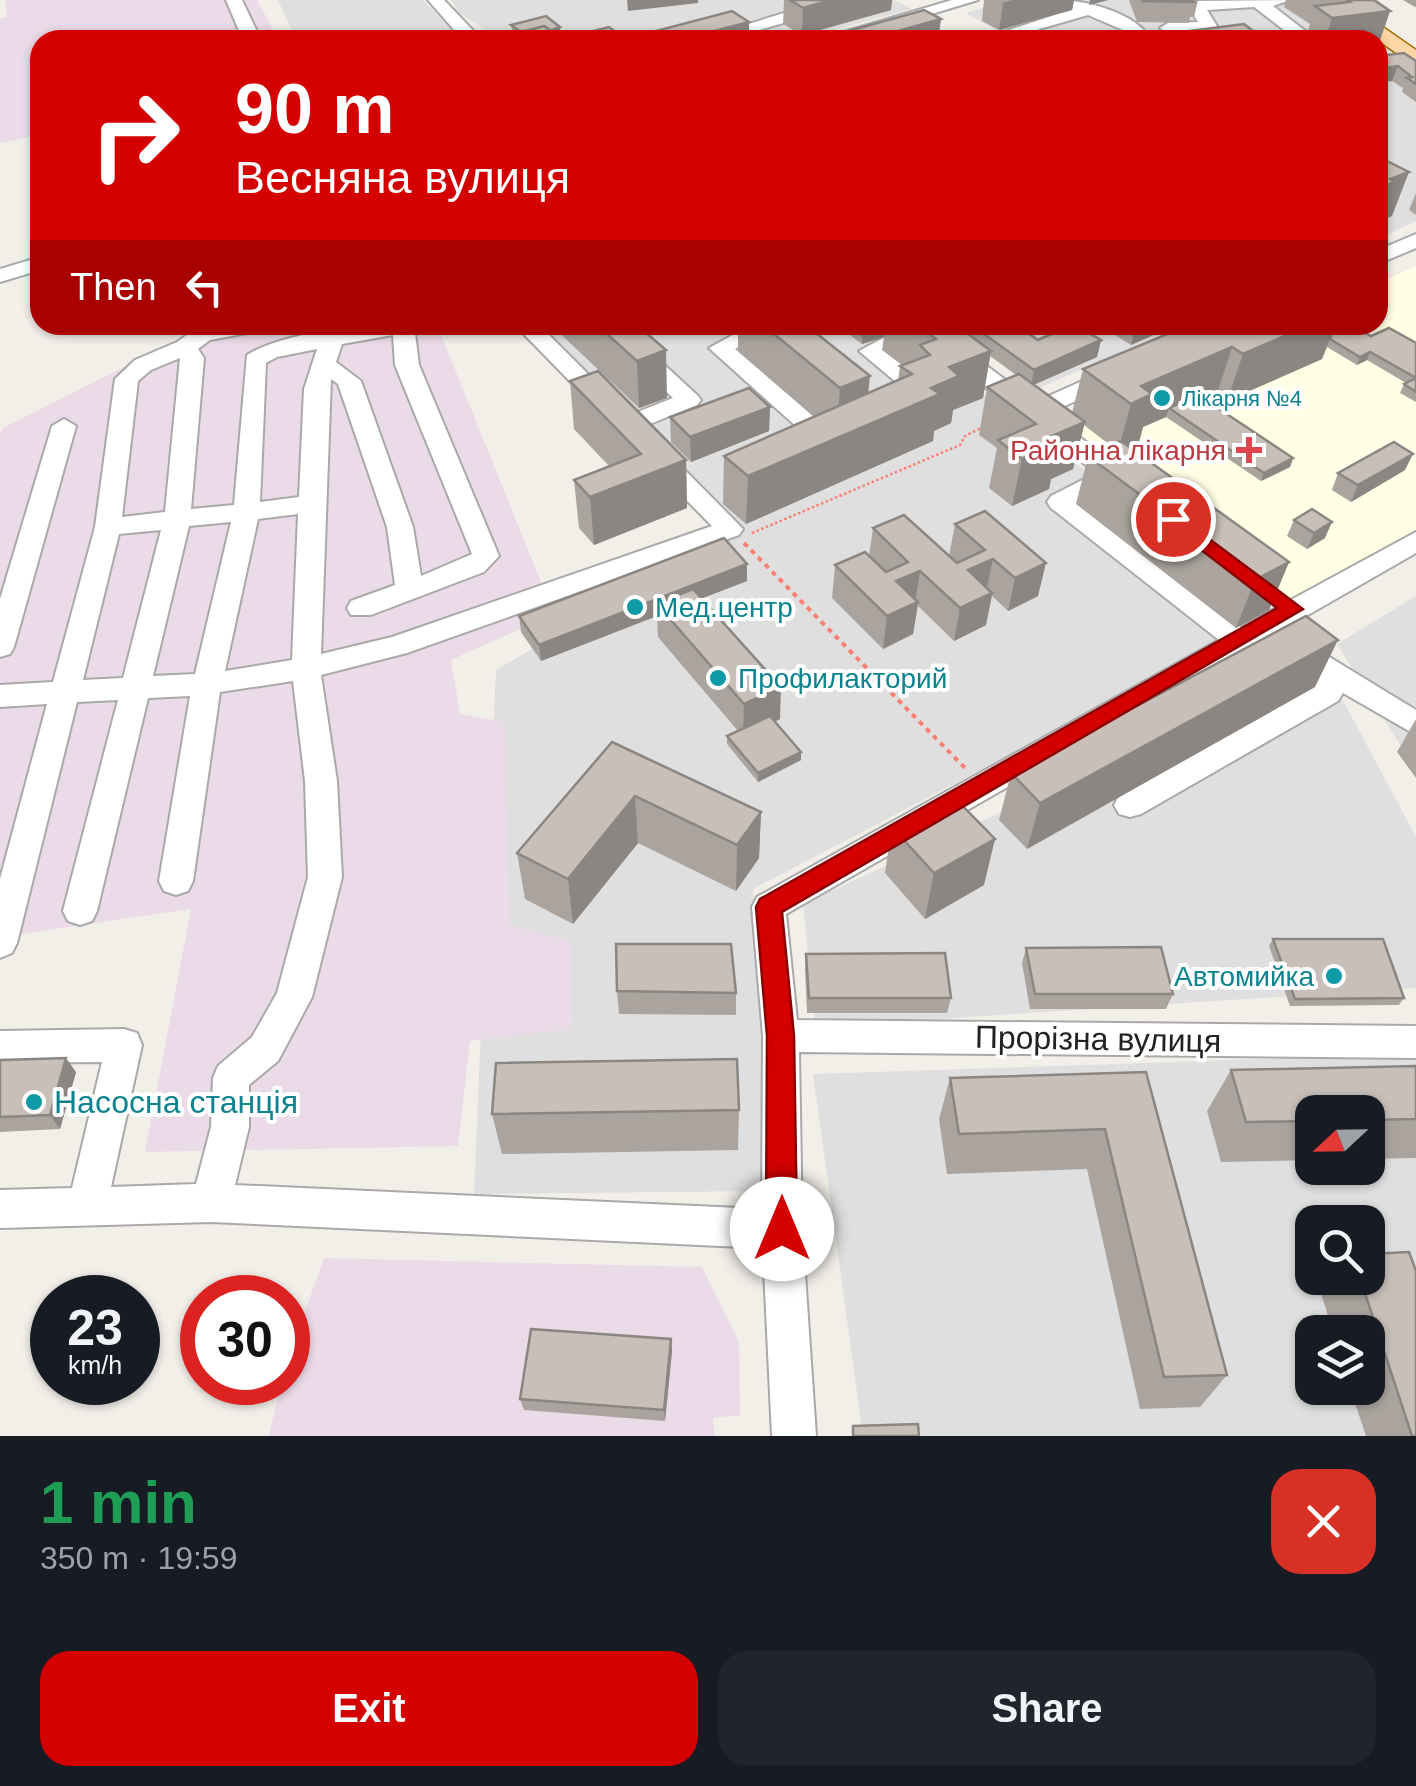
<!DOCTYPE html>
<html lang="en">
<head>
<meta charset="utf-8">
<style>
  body { margin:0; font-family:Arial,sans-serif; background:#20242c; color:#f1f3f6; height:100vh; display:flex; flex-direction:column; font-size:38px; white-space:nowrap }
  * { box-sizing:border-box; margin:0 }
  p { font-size:32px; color:#9ea1a6 }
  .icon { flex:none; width:55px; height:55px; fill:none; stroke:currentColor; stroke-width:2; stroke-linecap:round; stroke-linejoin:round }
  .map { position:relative; height:1436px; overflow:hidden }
  .panel { display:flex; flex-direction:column; background:#171b24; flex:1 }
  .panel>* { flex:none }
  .top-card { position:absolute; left:30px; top:30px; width:1358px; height:305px; border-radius:30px; box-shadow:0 2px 8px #0004; background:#d40000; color:#fff; overflow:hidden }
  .needle { width:65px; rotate:248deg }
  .tools { position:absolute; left:1295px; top:1095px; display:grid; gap:20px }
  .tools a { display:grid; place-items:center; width:90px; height:90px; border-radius:20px; background:#171b24; box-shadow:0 2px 8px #0004; font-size:50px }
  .speed { position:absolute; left:30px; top:1275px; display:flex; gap:20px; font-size:50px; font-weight:700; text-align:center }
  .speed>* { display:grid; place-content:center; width:130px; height:130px; border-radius:50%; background:#171b24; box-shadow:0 2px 8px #0004; line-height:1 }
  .speed small { font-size:25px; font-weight:400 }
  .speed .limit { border:15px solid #d22; background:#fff; color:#111 }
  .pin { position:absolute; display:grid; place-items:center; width:85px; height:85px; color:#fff; margin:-42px; border:5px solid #fff; border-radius:50%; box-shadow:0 2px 10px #0007 }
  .me { position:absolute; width:110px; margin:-55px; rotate:0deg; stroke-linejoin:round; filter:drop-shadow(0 0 8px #0008) }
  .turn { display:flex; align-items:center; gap:35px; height:210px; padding:0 40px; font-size:45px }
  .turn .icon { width:130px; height:130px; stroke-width:2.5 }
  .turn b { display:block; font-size:70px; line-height:85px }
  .then { display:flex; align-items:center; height:95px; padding:0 40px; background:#0003; gap:20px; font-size:38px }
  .round { display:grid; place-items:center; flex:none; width:105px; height:105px; border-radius:30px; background:#20242c }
  .overview { display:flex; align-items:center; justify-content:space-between; height:170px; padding:0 40px }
  h1 { font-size:60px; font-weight:700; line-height:75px; color:#1e9e55 }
  .button { display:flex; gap:20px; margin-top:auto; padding:20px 40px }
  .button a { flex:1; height:115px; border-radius:30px; background:#d40000; color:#fff; font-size:40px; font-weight:700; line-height:115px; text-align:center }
  .button a+a { background:#20242c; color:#f1f3f6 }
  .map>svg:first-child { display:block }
  .residential { fill:#e0dfdf; fill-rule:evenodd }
  .industrial { fill:#ebdbe8 }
  .education { fill:#ffffe5 }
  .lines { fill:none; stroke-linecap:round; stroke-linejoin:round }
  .minor-casing { stroke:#a9a9a9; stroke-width:4 }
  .major-casing { stroke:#a06b00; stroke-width:3 }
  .path-far1 { stroke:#fa8072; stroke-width:2.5; stroke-dasharray:2.5 2.5; stroke-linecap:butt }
  .path { stroke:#fa8072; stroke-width:4; stroke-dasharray:5 5; stroke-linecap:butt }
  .minor { fill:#fff; fill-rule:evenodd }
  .major { fill:#fcd6a4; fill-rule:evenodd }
  .wall { fill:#aba49e }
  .shaded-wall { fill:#8b8681 }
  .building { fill:#c7bfb8; stroke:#8b8681; stroke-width:2.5 }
  .route { fill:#d40000; stroke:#8a0000; stroke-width:2.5 }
  .culture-dot { fill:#0f9aa8; stroke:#fff; stroke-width:4 }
  .health-dot { fill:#e0444e; stroke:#fff; stroke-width:4 }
  .labels { text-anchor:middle; stroke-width:8; stroke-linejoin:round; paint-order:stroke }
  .far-culture-label { font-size:22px; fill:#0d838f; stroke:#fff; text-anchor:start }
  .health-label { font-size:28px; fill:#be3a42; stroke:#fff; text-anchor:end }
  .culture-label { font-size:28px; fill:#0d838f; stroke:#fff; text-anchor:start }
  .near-street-label { font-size:32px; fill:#222; stroke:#fff }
  .near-culture-label { font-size:32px; fill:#0d838f; stroke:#fff; text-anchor:start }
</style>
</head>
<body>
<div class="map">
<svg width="1416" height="1436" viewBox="0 0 1416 1436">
  <rect width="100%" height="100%" fill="#f2efe9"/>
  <!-- residential -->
  <g class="residential">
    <polygon points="278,0 423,0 463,40 296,40"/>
    <polygon points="451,0 894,0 912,9 797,40 501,40 459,13"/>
    <polygon points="1012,0 1309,0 1368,40 1014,40 966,13"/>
    <polygon points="1378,68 1416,78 1416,221 1380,238"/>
    <polygon points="527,325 892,325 1278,615 753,889 769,1191 474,1194 496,670 726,534"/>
    <polygon points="948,325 1182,325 1037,389"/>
    <polygon points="1416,596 1416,770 1337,644"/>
    <polygon points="1323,663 1416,837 1416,988 815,1027 803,904"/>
    <path d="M1416,1054V1436H863L813,1074ZM1312,1112H1368V1168H1312ZM1312,1222H1368V1278H1312ZM1312,1332H1368V1388H1312Z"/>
  </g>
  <!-- industrial -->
  <g class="industrial">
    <polygon points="5,0 257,0 279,40 40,40 40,135 0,143 0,18 7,17"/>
    <polygon points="207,325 437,325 554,614 451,660 460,714 505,722 509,925 571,941 572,1029 470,1041 458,1146 145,1152 191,909 0,937 0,435 3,428"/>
    <polygon points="324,1258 702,1267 739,1342 740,1415 713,1418 715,1436 269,1436 281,1383 288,1382 288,1359"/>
  </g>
  <!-- education -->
  <polygon class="education" points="1416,266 1416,541 1292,609 1051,427 1282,325 1378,325 1378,283"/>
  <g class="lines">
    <!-- minor casing -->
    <g class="minor-casing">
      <g id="minor">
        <polygon points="226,0 242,0 261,40 243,40"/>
        <polygon points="428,0 444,0 482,40 463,40"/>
        <polygon points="826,0 845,0 848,4 725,40 697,40"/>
        <polygon points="952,0 978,0 845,40 817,40"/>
        <path d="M1058,0C1086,0 1137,13 1151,40H1133L1130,33L1088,15L1005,39L997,34L1073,9Z"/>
        <path d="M1290,0L1273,6L1317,40H1297L1254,7L1207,10L1217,26C1205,35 1172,37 1160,28L1168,23L1198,22L1188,6L1196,1Z"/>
        <polygon points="1416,234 1416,248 1378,264 1378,250"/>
        <polygon points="40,257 40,270 0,282 0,269"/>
        <path d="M216,325H267L264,330L210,340L198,349L204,358L191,509L234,505L247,355C288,330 366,325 414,325L419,365L499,556L484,572L371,615H351L347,608L351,601L395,585L387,527L338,384L331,379L321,654L392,637L712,526L650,463L646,458L650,453H668L743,529L739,535L407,653L321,675L337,781L342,877L312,997L278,1061L249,1085V1127L235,1185L762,1209L763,1036L752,907L757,897L1219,640L1051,508L1047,502L1051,496L1096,473L921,338L886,352L922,381L905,407H889L885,402L897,383L859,351L907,325H932L1035,402L1107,370H1123L1127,375L1123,380L1049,413L1136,481L1123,489L1112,485L1078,503L1241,627L1416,532V553L786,914L797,1020L1416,1026V1058L799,1052L802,1229L816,1436H772L763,1248L211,1222L0,1228V1190L72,1188L102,1062L0,1063V1031L124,1029L137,1033L142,1045L111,1187L196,1184L211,1127L213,1078L218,1066L252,1037L277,993L308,877L305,781L293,681L220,692L193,881L188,891L176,895L164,891L159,881L190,696L148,698L97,911L92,921L80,925L68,921L63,911L118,700L77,702L17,943L12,953L0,958V879L47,704L0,707V685L53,682L95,527L115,379L135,360L177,342L195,329ZM393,335L395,365L472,554L421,576L413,527L361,381L336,362L342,344ZM317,349L304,389L299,497L260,502L266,363L277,357ZM180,358L165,512L122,517L138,381L151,370ZM298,514L292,660L225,671L258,519ZM231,522L195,674L153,676L189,526ZM161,530L123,678L83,680L119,534Z"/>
        <polygon points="515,325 539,325 613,399 617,404 613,409 597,409"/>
        <polygon points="597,325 621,325 697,395 701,400 697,405 635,430 617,430 614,425 617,420 673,398"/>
        <polygon points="751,325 780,325 735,349 826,427 829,432 826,437 808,437 709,348"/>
        <polygon points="64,419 76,426 14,647 10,654 0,657 0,599 52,426"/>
        <polygon points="1305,630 1315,633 1326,655 1416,710 1416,735 1343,693 1338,701 1141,814 1130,817 1119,814 1114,805 1119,796 1311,689 1291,640 1295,633"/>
      </g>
    </g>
    <!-- major casing -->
    <g class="major-casing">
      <polygon id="major" points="1321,0 1344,0 1416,50 1416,67"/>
    </g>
    <!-- path-far1 -->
    <polyline class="path-far1" points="752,533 960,445 965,436 983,427"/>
    <!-- path -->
    <polyline class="path" points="744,543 965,768"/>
    <!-- minor -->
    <use href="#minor" class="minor"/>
    <!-- major -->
    <use href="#major" class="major"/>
  </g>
  <!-- wall -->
  <g class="wall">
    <polygon points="784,0 892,0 891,10 802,35 783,24"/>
    <polygon points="984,0 1074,0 1072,10 999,30 982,21"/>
    <polygon points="1129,0 1198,0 1194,17 1190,17 1189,23 1137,22"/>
    <polygon points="1286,0 1374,0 1390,11 1378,46 1378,40 1305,40 1310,24 1284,7"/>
    <polygon points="1403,0 1416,0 1416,7 1415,7"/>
    <polygon points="941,19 938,40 845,40 845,32"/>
    <polygon points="511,25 561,39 563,40 514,40"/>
    <polygon points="1378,56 1416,61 1416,102 1402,92 1403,88 1392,81 1381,82 1379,88"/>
    <polygon points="1383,159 1392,216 1380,221 1378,227 1378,161"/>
    <polygon points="1416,193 1416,215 1409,210"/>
    <polygon points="551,325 637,325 667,398 639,408"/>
    <polygon points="710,325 806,325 868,394 898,381 900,366 902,365 882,350 884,337 862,344 836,325 956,325 971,336 973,326 1038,340 1101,340 1097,357 1033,385 1072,413 1083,369 1221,326 1371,336 1416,343 1416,402 1400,393 1404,384 1406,383 1367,360 1357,365 1327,347 1322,359 1227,401 1217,394 1205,400 1293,458 1290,467 1261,481 1166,417 1143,427 1139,442 1128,447 1289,562 1269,610 1236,628 1076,504 1088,456 1111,446 1084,425 1073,469 1051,479 1049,489 1012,506 989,488 997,448 979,435 987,387 1016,375 990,356 983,398 953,410 951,423 934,431 933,441 746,524 723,504 724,456 814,417 738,351 738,329 722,335"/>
    <polygon points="1101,325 1172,325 1171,327 1131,345 1101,326"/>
    <polygon points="570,381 686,460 687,508 594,545 579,528 574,480 609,466 574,429"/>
    <polygon points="770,407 769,431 691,462 671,442 670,417"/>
    <polygon points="1405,470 1351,502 1332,490 1338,473"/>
    <polygon points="1294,520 1325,538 1307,549 1287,536"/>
    <polygon points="955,524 1038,596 1008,611 992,596 986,625 954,641 918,606 913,634 883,649 832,598 835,565 869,556 873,528 949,556"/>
    <polygon points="747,581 702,598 780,719 775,722 801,760 758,782 727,744 727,736 738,731 658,637 657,616 541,661 521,632 519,616"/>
    <polygon points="1315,687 1027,849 999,820 1011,773"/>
    <polygon points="1416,719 1416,778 1397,752"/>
    <polygon points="612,742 761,812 759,858 736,891 638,843 573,924 525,899 517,853"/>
    <polygon points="892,827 984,885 925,919 885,873"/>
    <polygon points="1273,939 1404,998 1399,1005 1290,1006 1269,946"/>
    <polygon points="1026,948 1173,994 1166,1009 1030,1009 1022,963"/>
    <polygon points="806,954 951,998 947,1013 807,1013 805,969"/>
    <polygon points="617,991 736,993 736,1015 619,1014"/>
    <polygon points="0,1060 76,1072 60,1129 0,1132"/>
    <polygon points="1416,1066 1416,1158 1368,1159 1368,1112 1312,1112 1312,1160 1221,1162 1207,1111 1231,1070"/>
    <polygon points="1146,1072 1227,1375 1200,1407 1140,1409 1087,1169 947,1174 939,1119 950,1078"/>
    <polygon points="739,1110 738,1150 502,1154 492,1114"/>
    <polygon points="1331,1278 1368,1278 1416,1436 1366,1436 1350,1388 1368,1388 1368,1332 1333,1332 1320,1290"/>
    <polygon points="672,1351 665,1421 524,1410 520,1399"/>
  </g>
  <!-- shaded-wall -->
  <g class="shaded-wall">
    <polygon points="627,0 698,0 698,3 628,11"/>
    <polygon points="831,0 892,0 891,10 802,35 803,8"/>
    <polygon points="1012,0 1074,0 1072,10 999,30 1003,3"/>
    <polygon points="1090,0 1109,0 1089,5"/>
    <polygon points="1390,11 1378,46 1378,40 1325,40 1332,18"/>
    <polygon points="941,19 938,40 866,40"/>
    <polygon points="749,22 749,40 680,40"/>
    <polygon points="560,27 561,40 530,40 552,30"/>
    <polygon points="1257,34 1256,40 1211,40"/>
    <polygon points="1398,66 1392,81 1381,82 1378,88 1378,69"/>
    <polygon points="1409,172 1392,216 1380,221 1378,227 1378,209 1386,185 1390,179"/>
    <polygon points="722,325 738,325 738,329 722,335"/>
    <polygon points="1145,325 1172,325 1171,327 1131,345 1135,329"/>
    <polygon points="1310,325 1335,325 1322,359 1227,401 1243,354"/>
    <polygon points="885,329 884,337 862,344 863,336"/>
    <polygon points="1101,340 1097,357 1031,386 1034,370"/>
    <polygon points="1232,347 1217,394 1175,413 1169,408 1166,417 1143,427 1139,442 1118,451 1131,404 1141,386"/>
    <polygon points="666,350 667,398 639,408 637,361"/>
    <polygon points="991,351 983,398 953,410 951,423 934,431 933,441 746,524 748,476 949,367"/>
    <polygon points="1370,352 1367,360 1357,365 1360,357"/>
    <polygon points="870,376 865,424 836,436 840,388"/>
    <polygon points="770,407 769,431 691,462 690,437"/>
    <polygon points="1085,422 1073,469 1051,479 1049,489 1012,506 1022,459 1052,436"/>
    <polygon points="1413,454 1405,470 1351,502 1358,485"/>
    <polygon points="1293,458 1290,467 1261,481 1264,473"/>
    <polygon points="686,460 687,508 594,545 590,497"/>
    <polygon points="1332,522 1325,538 1307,549 1314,533"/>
    <polygon points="993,559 986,592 968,570"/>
    <polygon points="1289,562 1269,610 1236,628 1255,580"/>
    <polygon points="1046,563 1038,596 1008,611 1015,578"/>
    <polygon points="747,564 747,581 664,613 657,604 657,616 541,661 539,645"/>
    <polygon points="920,571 915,603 896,581"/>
    <polygon points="992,593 986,625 954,641 960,608"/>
    <polygon points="918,602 913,634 883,649 887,616"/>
    <polygon points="1338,640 1315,687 1027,849 1040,803"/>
    <polygon points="781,687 780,719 743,737 744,704"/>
    <polygon points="801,752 801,760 758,782 758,773"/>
    <polygon points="635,796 638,843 573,924 568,879"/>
    <polygon points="761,812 759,858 736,891 737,845"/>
    <polygon points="995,839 984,885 925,919 934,873"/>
    <polygon points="66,1058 76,1072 60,1129 50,1115"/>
    <polygon points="671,1339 672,1351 665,1421 664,1410"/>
  </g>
  <!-- building -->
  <g class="building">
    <polygon points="790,0 831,0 803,8"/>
    <polygon points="1142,0 1192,0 1194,2 1142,1"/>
    <polygon points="1347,0 1374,0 1390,11 1332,18 1315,6 1350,2"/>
    <polygon points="924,10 941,19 866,40 859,40 845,32"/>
    <polygon points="732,11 749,22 680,40 594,40 585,33 609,27 626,39"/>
    <polygon points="546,16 560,27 552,30 555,32 552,32 544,26 521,32 511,25"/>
    <polygon points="1244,24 1257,34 1211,40 1145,40 1142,37"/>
    <polygon points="544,26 563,40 530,40 520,33"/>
    <polygon points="1404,53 1416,61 1416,84 1407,78 1412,77 1398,66 1378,69 1384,74 1378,75 1378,56"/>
    <polygon points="1383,159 1409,172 1390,179 1395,182 1386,185 1378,180 1378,161"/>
    <polygon points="597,325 637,325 666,350 637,361"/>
    <polygon points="763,325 806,325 870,376 840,388"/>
    <polygon points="848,325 885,325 885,329 863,336"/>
    <polygon points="917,325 956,325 991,351 949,367 959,376 931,388 940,394 748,476 724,456 912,374 900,366 930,355 920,345 936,339"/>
    <polygon points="1016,325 1038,340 1071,325 1075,325 1101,340 1034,370 973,326"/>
    <polygon points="1128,325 1145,325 1135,329"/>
    <polygon points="1189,325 1218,325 1221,326 1224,325 1310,325 1243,354 1232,347 1141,386 1152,394 1131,404 1083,369"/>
    <polygon points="1335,325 1351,325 1371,336 1389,328 1416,343 1416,392 1404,384 1416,378 1370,352 1360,357 1330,339"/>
    <polygon points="598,371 686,460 590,497 574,480 641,454 570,381"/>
    <polygon points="1019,374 1085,422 1052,436 1060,441 1022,459 998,440 1036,424 987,387"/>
    <polygon points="749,388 770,407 690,437 670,417"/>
    <polygon points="1198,395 1293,458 1264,473 1169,408"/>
    <polygon points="1121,441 1289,562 1255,580 1088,456"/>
    <polygon points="1394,442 1413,454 1358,485 1338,473"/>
    <polygon points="1312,509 1332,522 1314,533 1294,520"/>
    <polygon points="985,511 1046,563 1015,578 993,559 968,570 992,593 960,608 920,571 896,581 918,602 887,616 835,565 865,552 886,572 908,562 873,528 904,515 957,563 985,550 955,524"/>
    <polygon points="724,538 747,564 539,645 519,616"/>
    <polygon points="693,589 781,687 744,704 657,604"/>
    <polygon points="1306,616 1338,640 1040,803 1011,773"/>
    <polygon points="770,716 801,752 758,773 727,736"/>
    <polygon points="612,742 761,812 737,845 635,796 568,879 517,853"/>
    <polygon points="952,795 995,839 934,873 892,827"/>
    <polygon points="1273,939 1383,939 1404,998 1295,999"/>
    <polygon points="616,944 731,944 736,993 617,991"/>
    <polygon points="1161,947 1173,994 1035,994 1026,948"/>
    <polygon points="945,953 951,998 809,998 806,954"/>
    <polygon points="66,1058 50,1115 0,1117 0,1060"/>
    <polygon points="737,1059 739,1110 492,1114 496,1063"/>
    <polygon points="1416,1066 1416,1119 1368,1120 1368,1112 1312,1112 1312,1121 1246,1122 1231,1070"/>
    <polygon points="1146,1072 1227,1375 1164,1377 1105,1129 959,1134 950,1078"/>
    <polygon points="1409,1252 1416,1271 1416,1436 1412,1436 1360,1278 1368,1278 1368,1254"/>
    <polygon points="531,1329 671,1339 664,1410 520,1399"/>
    <polygon points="918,1424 919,1436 853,1436 853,1426"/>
  </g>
  <!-- route -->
  <polygon class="route" points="1173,512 1303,609 782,912 794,1036 797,1229 792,1239 782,1244 771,1239 766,1229 767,1036 756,907 760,899 1277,608 1166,523 1166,514"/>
  <!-- markers -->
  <g class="culture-dot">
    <circle cx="1162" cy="398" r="10"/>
    <circle cx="635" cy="607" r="10"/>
    <circle cx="718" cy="678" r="10"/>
    <circle cx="1334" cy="976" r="10"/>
    <circle cx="34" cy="1102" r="10"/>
  </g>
  <path class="health-dot" d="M1244 435h10v10h10v10h-10v10h-10v-10h-10v-10h10z"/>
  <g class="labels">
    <!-- far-culture labels -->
    <g class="far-culture-label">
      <text x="1182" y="406">Лікарня №4</text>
    </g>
    <!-- health labels -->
    <g class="health-label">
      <text x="1226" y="460">Районна лікарня</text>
    </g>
    <!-- culture labels -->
    <g class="culture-label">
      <text x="655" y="617">Мед.центр</text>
      <text x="738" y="688">Профилакторий</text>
      <text x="1314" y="986" text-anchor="end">Автомийка</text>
    </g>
    <!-- near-street labels -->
    <g class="near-street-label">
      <text transform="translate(1098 1039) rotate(1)" y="11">Прорізна вулиця</text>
    </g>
    <!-- near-culture labels -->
    <g class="near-culture-label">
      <text x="54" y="1113">Насосна станція</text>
    </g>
  </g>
</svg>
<div class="tools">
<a><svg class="needle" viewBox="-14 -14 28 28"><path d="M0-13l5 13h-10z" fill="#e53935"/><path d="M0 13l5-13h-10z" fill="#9ea1a6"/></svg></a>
<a><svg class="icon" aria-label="search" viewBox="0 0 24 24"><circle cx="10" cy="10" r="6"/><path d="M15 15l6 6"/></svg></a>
<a><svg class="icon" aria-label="layers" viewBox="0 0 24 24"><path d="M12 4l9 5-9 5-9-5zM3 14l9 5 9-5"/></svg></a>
</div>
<div class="speed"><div>23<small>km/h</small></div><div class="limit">30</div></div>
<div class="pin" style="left:1173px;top:519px;background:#d93025"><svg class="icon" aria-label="arrive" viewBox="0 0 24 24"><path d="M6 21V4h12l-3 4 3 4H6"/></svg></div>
<svg class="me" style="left:782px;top:1229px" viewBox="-20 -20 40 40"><circle r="19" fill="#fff"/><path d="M0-13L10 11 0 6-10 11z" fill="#d40000"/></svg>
<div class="top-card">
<div class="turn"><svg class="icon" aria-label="right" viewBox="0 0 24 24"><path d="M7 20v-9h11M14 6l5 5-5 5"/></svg><div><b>90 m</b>Весняна вулиця</div></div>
<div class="then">Then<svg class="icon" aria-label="left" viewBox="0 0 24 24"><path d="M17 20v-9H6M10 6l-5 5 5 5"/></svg></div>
</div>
</div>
<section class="panel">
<div class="overview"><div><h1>1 min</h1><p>350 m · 19:59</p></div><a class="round" style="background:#d93025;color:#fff"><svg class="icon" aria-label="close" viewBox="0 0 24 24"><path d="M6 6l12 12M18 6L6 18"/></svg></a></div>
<div class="button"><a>Exit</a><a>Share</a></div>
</section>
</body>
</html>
